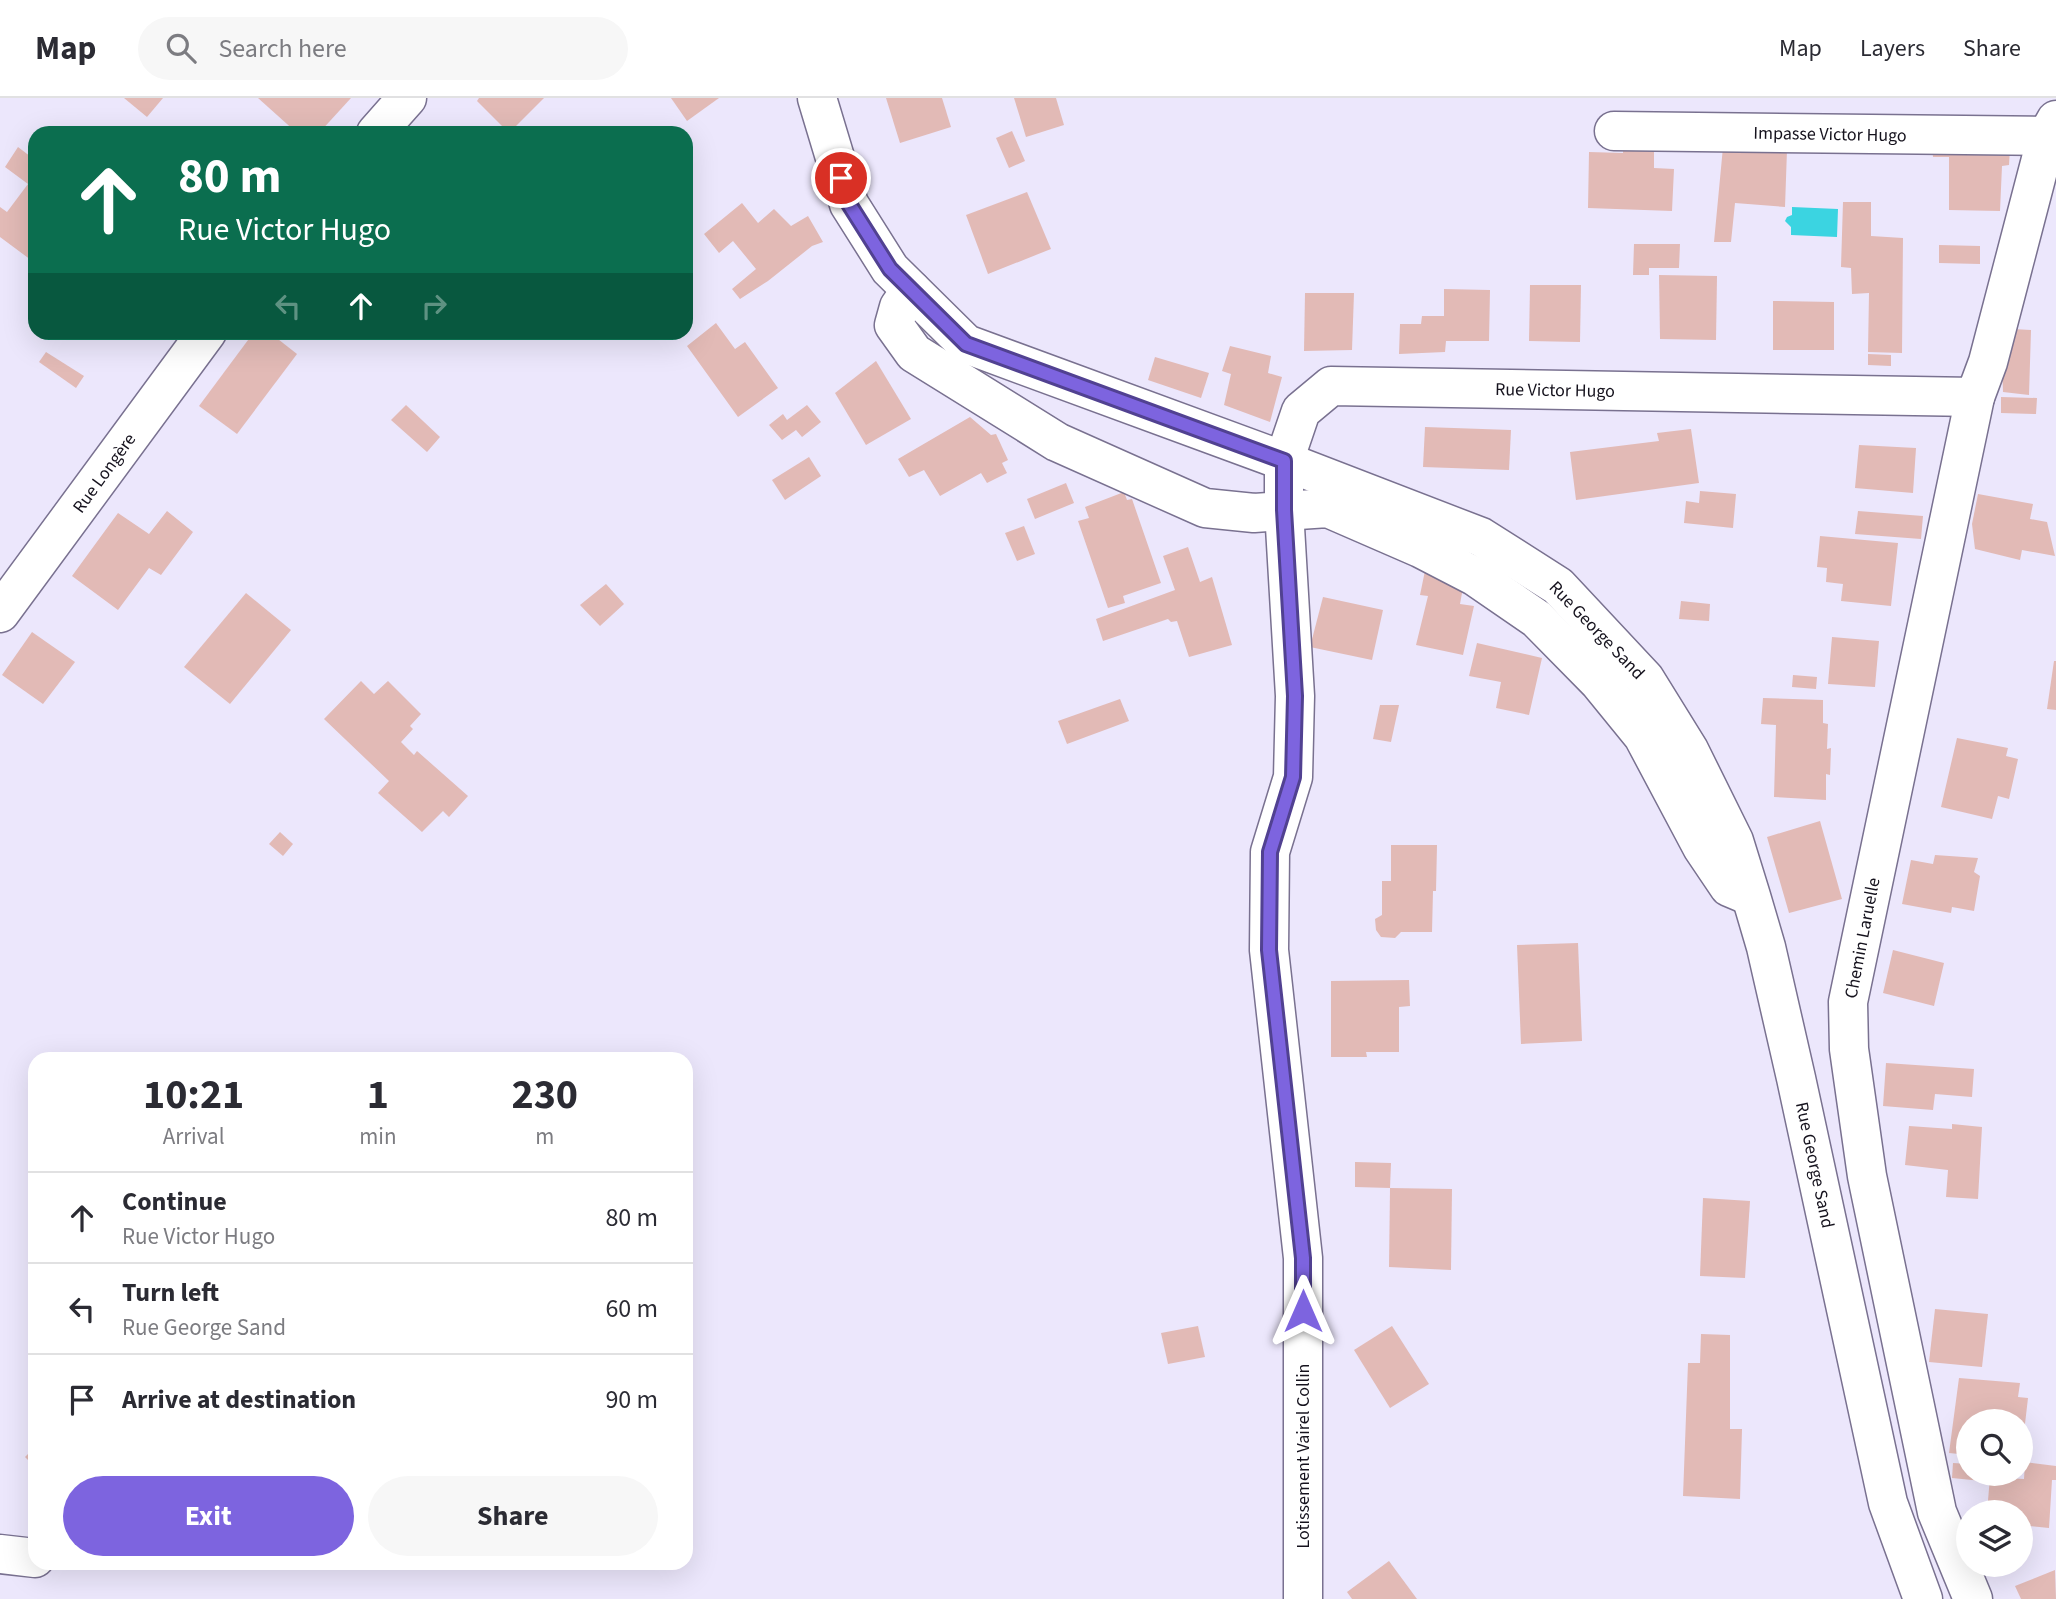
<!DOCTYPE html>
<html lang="en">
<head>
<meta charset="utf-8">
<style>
  body { margin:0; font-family:"Source Sans 3",sans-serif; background:#f7f7f7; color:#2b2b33; height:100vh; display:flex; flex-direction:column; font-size:26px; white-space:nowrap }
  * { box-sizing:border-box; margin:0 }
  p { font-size:23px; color:#7c7c81 }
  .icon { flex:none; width:38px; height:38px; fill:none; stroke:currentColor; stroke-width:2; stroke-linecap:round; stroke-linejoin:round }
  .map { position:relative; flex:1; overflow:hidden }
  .details { position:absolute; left:28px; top:954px; width:665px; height:518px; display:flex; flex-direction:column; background:#fff; border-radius:21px; box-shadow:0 7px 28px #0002 }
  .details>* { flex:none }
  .hud { position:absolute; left:28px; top:28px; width:665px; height:214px; border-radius:21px; box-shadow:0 7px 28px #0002; background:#0b6e4f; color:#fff; overflow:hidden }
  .buttons { position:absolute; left:1956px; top:1311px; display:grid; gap:14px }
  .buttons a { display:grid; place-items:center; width:77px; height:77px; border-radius:50%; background:#fff; box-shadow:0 7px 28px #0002; font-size:35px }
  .pin { position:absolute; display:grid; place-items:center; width:60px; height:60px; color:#fff; margin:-30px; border:4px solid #fff; border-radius:50%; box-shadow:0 2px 7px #0007 }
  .me { position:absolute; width:77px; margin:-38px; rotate:0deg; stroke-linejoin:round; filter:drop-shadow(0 0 5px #0008) }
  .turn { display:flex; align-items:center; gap:24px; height:147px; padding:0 35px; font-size:32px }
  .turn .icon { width:91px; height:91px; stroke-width:2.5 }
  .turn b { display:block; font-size:49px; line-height:60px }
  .lanes { display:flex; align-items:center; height:66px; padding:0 35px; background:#0003; justify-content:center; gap:35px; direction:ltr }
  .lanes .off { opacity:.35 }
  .eta { display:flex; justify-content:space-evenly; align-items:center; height:119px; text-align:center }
  .eta b { font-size:42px; font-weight:700; line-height:49px }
  .button { display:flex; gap:14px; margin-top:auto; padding:14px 35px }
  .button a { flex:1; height:80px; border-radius:42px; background:#7d64df; color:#fff; font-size:28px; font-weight:700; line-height:80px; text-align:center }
  .button a+a { background:#f7f7f7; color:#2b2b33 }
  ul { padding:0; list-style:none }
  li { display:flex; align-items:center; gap:21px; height:91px; padding:0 35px; border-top:2px solid #e1e1e2 }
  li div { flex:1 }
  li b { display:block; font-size:26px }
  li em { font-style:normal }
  header { display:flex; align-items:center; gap:42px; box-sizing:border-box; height:98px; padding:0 35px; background:#fff; border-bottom:2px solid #e1e1e2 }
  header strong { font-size:33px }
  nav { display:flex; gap:38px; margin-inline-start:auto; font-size:24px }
  .search { width:490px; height:63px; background:#f7f7f7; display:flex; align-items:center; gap:18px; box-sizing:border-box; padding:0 24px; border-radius:38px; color:#7c7c81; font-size:26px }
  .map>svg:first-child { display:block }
  .water { fill:#3bd4e1 }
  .building { fill:#e2bab6 }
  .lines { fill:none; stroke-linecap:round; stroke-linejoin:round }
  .minor-casing { stroke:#797190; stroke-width:41 }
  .minor { stroke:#fff; stroke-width:38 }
  .route-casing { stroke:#514191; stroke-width:18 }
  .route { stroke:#7d64df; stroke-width:12 }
  .labels { text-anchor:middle; stroke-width:7; stroke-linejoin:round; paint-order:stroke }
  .street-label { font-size:18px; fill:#15121d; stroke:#fff }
</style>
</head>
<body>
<header>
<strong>Map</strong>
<div class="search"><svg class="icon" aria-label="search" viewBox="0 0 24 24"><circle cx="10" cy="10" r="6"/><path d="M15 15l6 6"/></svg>Search here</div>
<nav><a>Map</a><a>Layers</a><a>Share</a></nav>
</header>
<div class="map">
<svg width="2056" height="1501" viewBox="0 0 2056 1501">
  <rect width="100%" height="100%" fill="#ece7fc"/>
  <!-- water -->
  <polygon class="water" points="1792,109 1838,111 1837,139 1791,137 1791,129 1785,123 1787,119 1792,117"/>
  <!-- building -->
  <g class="building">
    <polygon points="124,0 163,0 147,19"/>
    <polygon points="258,0 351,0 319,35 297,35"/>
    <polygon points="479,0 544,0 509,35 477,3"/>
    <polygon points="671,0 719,0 687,23"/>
    <polygon points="886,0 942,0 951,29 900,45"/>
    <polygon points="1014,0 1056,0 1064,27 1026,39"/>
    <polygon points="1012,33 1025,63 1009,70 996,40"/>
    <polygon points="1623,46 1654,49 1654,70 1674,71 1672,113 1588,110 1589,54 1623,55"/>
    <polygon points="18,49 35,62 35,156 31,162 0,139 0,109 7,114 28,86 5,69"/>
    <polygon points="1723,49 1787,52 1785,109 1735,105 1731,144 1714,144"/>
    <polygon points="1932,49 2010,50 2009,67 2002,68 2000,113 1949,112 1949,59 1933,59"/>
    <polygon points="1027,94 1051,151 988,176 966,117"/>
    <polygon points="1843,104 1871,104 1871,138 1903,140 1902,255 1868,254 1869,195 1852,196 1851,170 1841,169"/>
    <polygon points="742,105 758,125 774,111 791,128 808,118 823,144 812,148 768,183 740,201 732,191 756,171 733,143 719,155 704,136"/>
    <polygon points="1634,146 1680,146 1679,170 1649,170 1649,177 1633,177"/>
    <polygon points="1939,147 1980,148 1980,166 1939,165"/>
    <polygon points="1659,177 1717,178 1716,242 1660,241"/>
    <polygon points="1530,187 1581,187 1580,244 1529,243"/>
    <polygon points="1444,191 1490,192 1489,243 1446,243 1445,254 1399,256 1400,226 1421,226 1422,218 1444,218"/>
    <polygon points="1305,195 1354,195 1352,252 1304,253"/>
    <polygon points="1773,203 1834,204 1834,252 1773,252"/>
    <polygon points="716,225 735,251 745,244 778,290 738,319 687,248"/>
    <polygon points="2013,231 2031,232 2029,297 2003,294 2002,265"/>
    <polygon points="254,234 269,234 297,256 237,336 199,308"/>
    <polygon points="1230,248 1271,258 1268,275 1282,279 1270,324 1224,307 1231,276 1222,273"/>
    <polygon points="46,254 84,278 76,290 39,264"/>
    <polygon points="1868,256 1891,257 1891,268 1868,267"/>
    <polygon points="1155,259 1209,275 1201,300 1148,282"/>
    <polygon points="876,263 911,321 866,347 835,295"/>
    <polygon points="2001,299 2037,300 2036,316 2001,315"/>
    <polygon points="406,307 440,339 427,354 391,322"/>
    <polygon points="807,307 821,324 802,339 796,332 782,342 769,327 783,316 787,322"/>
    <polygon points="970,319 991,337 996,336 1008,362 1002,365 1007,375 987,385 981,375 940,398 924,372 909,379 898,361"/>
    <polygon points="1425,329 1511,332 1509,372 1423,369"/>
    <polygon points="1691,331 1699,385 1576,402 1570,354 1659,343 1657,335"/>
    <polygon points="1859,347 1916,350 1913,395 1855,390"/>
    <polygon points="809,359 821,378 785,402 772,382"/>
    <polygon points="1066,385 1074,405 1035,421 1027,401"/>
    <polygon points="1700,393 1736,396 1733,430 1684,425 1686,403 1699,405"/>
    <polygon points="1124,394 1127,402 1132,401 1161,485 1123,498 1125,505 1108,510 1078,423 1089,420 1085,409"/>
    <polygon points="1978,396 2033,406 2030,421 2047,424 2055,458 2022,452 2020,462 1975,451 1972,426"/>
    <polygon points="167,413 193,434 161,477 149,470 118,512 72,478 118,415 149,436"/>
    <polygon points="1858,413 1923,418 1921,441 1855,436"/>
    <polygon points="1024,428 1035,456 1017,463 1005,435"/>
    <polygon points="1820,438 1898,445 1891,508 1841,503 1843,486 1826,484 1827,470 1817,469"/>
    <polygon points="1188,449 1200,484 1212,479 1232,547 1189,559 1177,523 1171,524 1168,521 1103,543 1096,521 1175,492 1163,458"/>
    <polygon points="1427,463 1464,484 1460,506 1474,508 1463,557 1416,547 1428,498 1420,497"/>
    <polygon points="606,486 624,506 600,528 580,507"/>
    <polygon points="246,495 291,532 230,606 184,569"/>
    <polygon points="1323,499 1383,512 1372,562 1310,549"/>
    <polygon points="1681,503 1710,506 1709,523 1679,521"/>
    <polygon points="32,534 75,564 43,606 2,577"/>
    <polygon points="1832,539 1879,543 1875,589 1828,586"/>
    <polygon points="1477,545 1542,560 1529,617 1496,610 1501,584 1469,578"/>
    <polygon points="2054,563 2056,563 2056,612 2047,611"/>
    <polygon points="1793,577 1817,579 1816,591 1792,589"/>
    <polygon points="361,583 374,596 388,583 421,616 410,628 413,631 401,644 414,657 417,653 468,698 449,719 443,713 422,734 378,695 389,683 324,621"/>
    <polygon points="1763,600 1823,602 1823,625 1828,626 1827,651 1831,650 1830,677 1826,676 1826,702 1774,699 1776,627 1761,626"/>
    <polygon points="1120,601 1129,623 1067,646 1058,623"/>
    <polygon points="1380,607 1399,607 1391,644 1373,641"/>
    <polygon points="1957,640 2008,650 2006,658 2018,661 2009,701 1998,698 1992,721 1941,709"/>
    <polygon points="1820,723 1842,801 1789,815 1767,739"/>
    <polygon points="280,734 293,746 283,758 269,746"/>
    <polygon points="1391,747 1437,747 1436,793 1433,793 1432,834 1401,834 1395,840 1381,839 1376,832 1375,821 1382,817 1382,783 1391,783"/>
    <polygon points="1935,757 1978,760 1974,774 1980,778 1974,813 1952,809 1951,815 1902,806 1911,762 1933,766"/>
    <polygon points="1578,845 1582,943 1521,946 1517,847"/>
    <polygon points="1893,852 1944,865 1934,908 1883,895"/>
    <polygon points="1409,882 1410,908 1399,909 1399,954 1366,954 1367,959 1331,959 1331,883"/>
    <polygon points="1886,965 1974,971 1972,999 1935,996 1933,1012 1883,1008"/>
    <polygon points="35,1009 35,1031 32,1031 28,1016"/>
    <polygon points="1952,1026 1982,1029 1978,1101 1946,1099 1948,1072 1905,1067 1909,1028 1952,1031"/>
    <polygon points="1355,1064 1391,1065 1390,1090 1355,1089"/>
    <polygon points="1390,1090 1452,1091 1451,1172 1389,1169"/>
    <polygon points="1703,1100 1750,1103 1745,1180 1700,1178"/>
    <polygon points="1935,1211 1988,1216 1982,1269 1929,1264"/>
    <polygon points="1198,1228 1205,1259 1168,1266 1161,1235"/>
    <polygon points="1392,1228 1429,1286 1390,1310 1354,1252"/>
    <polygon points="1701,1236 1730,1237 1730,1331 1742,1331 1740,1401 1683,1398 1688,1265 1700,1265"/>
    <polygon points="1959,1280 2020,1285 2018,1299 2028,1300 2023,1343 2021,1323 1969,1323 1969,1357 1949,1355"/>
    <polygon points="35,1349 35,1369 25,1359"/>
    <polygon points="2025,1364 2056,1368 2056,1382 2052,1382 2049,1430 2021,1427 2021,1414 1987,1414 1990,1379 2024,1381"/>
    <polygon points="1953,1365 1969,1366 1969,1376 1983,1376 1982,1383 1952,1380"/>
    <polygon points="1389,1463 1417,1501 1352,1501 1347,1494"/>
    <polygon points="2055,1472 2056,1501 2021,1501 2015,1488"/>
  </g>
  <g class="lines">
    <!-- minor casing -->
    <g class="minor-casing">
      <g id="minor">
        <polyline points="817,0 849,106 890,171 966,246 1284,363 1481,439 1558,488 1645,581 1689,652 1734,743 1751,798 1766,849 1796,980 1888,1405 1923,1501"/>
        <polyline points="1614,33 2047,38"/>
        <polyline points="376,35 407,0"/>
        <polyline points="911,192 899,209 894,227 914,255 1057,344 1205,410 1254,415 1328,410 1420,450 1476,479 1537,521 1599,584 1643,638 1702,749 1729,789 1748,797"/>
        <polyline points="0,515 207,234"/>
        <polyline points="0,1456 35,1460"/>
        <polyline points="1303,1501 1303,1160 1269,852 1270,754 1293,679 1295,598 1284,412 1284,363 1301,313 1331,288 1975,299 1988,264 2047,38 2056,22"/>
        <polyline points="1973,1501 1937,1414 1867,1078 1849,951 1848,904 1975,299"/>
      </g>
    </g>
    <!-- minor -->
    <use href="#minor" class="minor"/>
  </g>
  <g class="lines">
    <!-- route casing -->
    <g class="route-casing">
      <polyline id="route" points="841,80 849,106 890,171 966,246 1284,363 1284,412 1295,598 1293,679 1270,754 1269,852 1303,1160 1303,1213"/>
    </g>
    <!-- route -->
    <use href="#route" class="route"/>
  </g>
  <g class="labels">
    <!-- street labels -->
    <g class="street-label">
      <text transform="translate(1830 36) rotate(1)" y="6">Impasse Victor Hugo</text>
      <text transform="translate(1555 292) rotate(1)" y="6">Rue Victor Hugo</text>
      <text transform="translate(104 375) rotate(-54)" y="6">Rue Longère</text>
      <text transform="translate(1597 532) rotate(46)" y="6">Rue George Sand</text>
      <text transform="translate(1862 840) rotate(-79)" y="6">Chemin Laruelle</text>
      <text transform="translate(1815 1067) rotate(78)" y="6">Rue George Sand</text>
      <text transform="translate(1303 1358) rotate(-90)" y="6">Lotissement Vairel Collin</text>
    </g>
  </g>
</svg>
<div class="buttons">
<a><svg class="icon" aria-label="search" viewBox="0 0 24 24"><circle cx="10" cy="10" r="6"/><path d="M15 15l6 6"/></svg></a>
<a><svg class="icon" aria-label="layers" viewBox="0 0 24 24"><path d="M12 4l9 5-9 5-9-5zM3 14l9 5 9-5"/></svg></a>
</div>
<div class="pin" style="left:841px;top:80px;background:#d93025"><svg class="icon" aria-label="arrive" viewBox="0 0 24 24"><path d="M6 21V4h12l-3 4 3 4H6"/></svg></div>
<svg class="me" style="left:1303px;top:1213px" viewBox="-20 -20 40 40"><path d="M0-17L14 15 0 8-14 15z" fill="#7d64df" stroke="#fff" stroke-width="4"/></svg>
<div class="hud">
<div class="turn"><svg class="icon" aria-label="ahead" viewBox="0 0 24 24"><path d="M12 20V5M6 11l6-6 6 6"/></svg><div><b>80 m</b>Rue Victor Hugo</div></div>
<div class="lanes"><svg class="icon off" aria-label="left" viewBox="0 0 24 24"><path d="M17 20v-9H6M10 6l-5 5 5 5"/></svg><svg class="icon" aria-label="ahead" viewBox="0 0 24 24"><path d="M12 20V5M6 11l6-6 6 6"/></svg><svg class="icon off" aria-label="right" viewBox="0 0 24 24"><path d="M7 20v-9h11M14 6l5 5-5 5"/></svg></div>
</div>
<section class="details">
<div class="eta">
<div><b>10:21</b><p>Arrival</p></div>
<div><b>1</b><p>min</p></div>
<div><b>230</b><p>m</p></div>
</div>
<ul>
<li><svg class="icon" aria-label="ahead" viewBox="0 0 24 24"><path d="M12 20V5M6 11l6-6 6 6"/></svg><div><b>Continue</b><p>Rue Victor Hugo</p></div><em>80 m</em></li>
<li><svg class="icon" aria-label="left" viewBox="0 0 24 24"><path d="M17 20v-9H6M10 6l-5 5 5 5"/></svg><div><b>Turn left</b><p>Rue George Sand</p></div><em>60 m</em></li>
<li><svg class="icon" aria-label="arrive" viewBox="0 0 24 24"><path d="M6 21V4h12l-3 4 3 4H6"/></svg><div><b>Arrive at destination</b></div><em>90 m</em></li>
</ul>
<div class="button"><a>Exit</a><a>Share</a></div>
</section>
</div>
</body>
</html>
